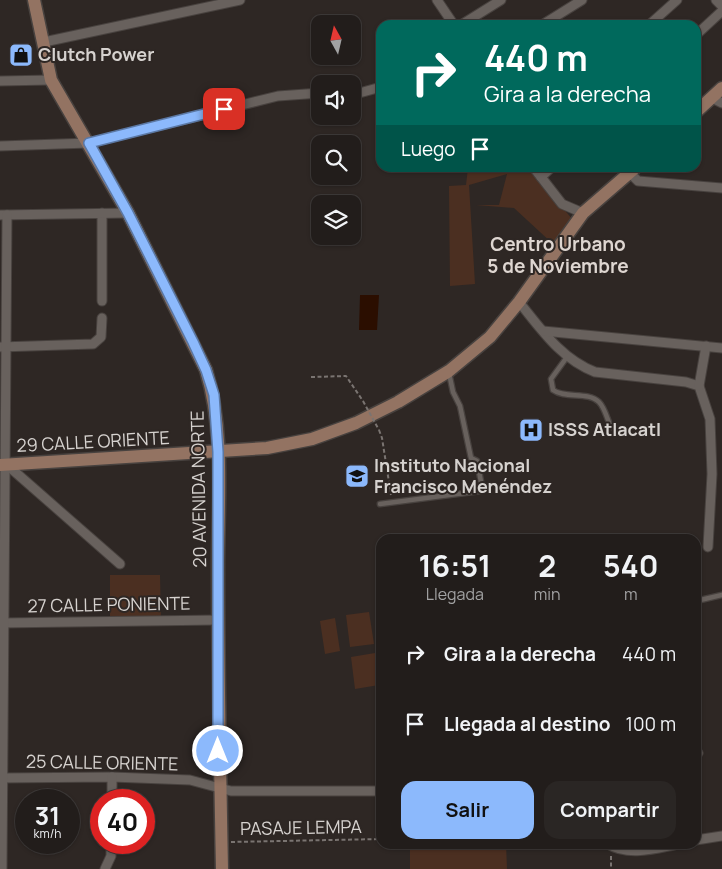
<!DOCTYPE html>
<html lang="es">
<head>
<meta charset="utf-8">
<style>
  body { margin:0; font-family:Manrope,sans-serif; background:#2a2624; color:#f1f3f6; height:100vh; display:flex; flex-direction:column; font-size:19px; white-space:nowrap }
  * { box-sizing:border-box; margin:0 }
  p { font-size:16px; color:#a2a2a3 }
  .icon { flex:none; width:28px; height:28px; fill:none; stroke:currentColor; stroke-width:2; stroke-linecap:round; stroke-linejoin:round }
  .map { position:relative; flex:1; overflow:hidden }
  .side { position:absolute; left:376px; top:534px; width:325px; height:315px; display:flex; flex-direction:column; background:#221d1b; border-radius:15px; box-shadow:0 1px 4px #0004,0 0 0 1px #3f3b3a }
  .side>* { flex:none }
  .top-card { position:absolute; left:376px; top:20px; width:325px; height:152px; border-radius:15px; box-shadow:0 1px 4px #0004,0 0 0 1px #3f3b3a; background:#00695c; color:#fff; overflow:hidden }
  .needle { width:32px; rotate:352deg }
  .controls { position:absolute; left:311px; top:15px; display:grid; gap:10px }
  .controls a { display:grid; place-items:center; width:50px; height:50px; border-radius:10px; background:#221d1b; box-shadow:0 1px 4px #0004,0 0 0 1px #3f3b3a; font-size:25px }
  .speed { position:absolute; left:15px; top:789px; display:flex; gap:10px; font-size:25px; font-weight:700; text-align:center }
  .speed>* { display:grid; place-content:center; width:65px; height:65px; border-radius:50%; background:#221d1b; box-shadow:0 1px 4px #0004,0 0 0 1px #3f3b3a; line-height:1 }
  .speed small { font-size:12px; font-weight:400 }
  .speed .limit { border:8px solid #d22; background:#fff; color:#111 }
  .pin { position:absolute; display:grid; place-items:center; width:42px; height:42px; color:#fff; margin:-21px; border-radius:10px; box-shadow:0 2px 8px #0006 }
  .me { position:absolute; width:55px; margin:-28px; rotate:0deg; stroke-linejoin:round; filter:drop-shadow(0 0 4px #0008) }
  .turn { display:flex; align-items:center; gap:18px; height:105px; padding:0 25px; font-size:22px }
  .turn .icon { width:65px; height:65px; stroke-width:2.5 }
  .turn b { display:block; font-size:35px; line-height:42px }
  .then { display:flex; align-items:center; height:48px; padding:0 25px; background:#0003; gap:10px; font-size:19px }
  .eta { display:flex; justify-content:space-evenly; align-items:center; height:85px; text-align:center }
  .eta b { font-size:30px; font-weight:700; line-height:35px }
  .cta { display:flex; gap:10px; margin-top:auto; padding:10px 25px }
  .cta a { flex:1; height:58px; border-radius:15px; background:#8cb9fc; color:#111; font-size:20px; font-weight:700; line-height:58px; text-align:center }
  .cta a+a { background:#2a2624; color:#f1f3f6 }
  ul { padding:0; list-style:none }
  li { display:flex; align-items:center; gap:15px; height:70px; padding:0 25px }
  li div { flex:1 }
  li b { display:block; font-size:19px }
  li em { font-style:normal }
  .map>svg:first-child { display:block }
  .green { fill:#4b2f21 }
  .water { fill:#2b0e00 }
  .lines { fill:none; stroke-linecap:round; stroke-linejoin:round }
  .lane-casing { stroke:#48423f; stroke-width:7 }
  .street-casing { stroke:#48423f; stroke-width:11 }
  .secondary-casing { stroke:#48423f; stroke-width:15 }
  .path { stroke:#7a7471; stroke-width:2; stroke-dasharray:4 2.5; stroke-linecap:butt }
  .lane { stroke:#68615d; stroke-width:4.5 }
  .street { stroke:#68615d; stroke-width:9 }
  .secondary { stroke:#937362; stroke-width:12 }
  .path-bridge { stroke:#7a7471; stroke-width:2; stroke-dasharray:4 2.5; stroke-linecap:butt }
  .route-casing { stroke:#5b78a4; stroke-width:12 }
  .route { stroke:#8cb9fc; stroke-width:9 }
  .labels { text-anchor:middle; stroke-width:4; stroke-linejoin:round; paint-order:stroke }
  .poi-label { font-size:18px; font-weight:bold; fill:#d6d2cf; stroke:#2e2724; text-anchor:start }
  .street-label { font-size:18px; fill:#d6d2cf; stroke:#2e2724 }
  .neighbourhood-label { font-size:19px; font-weight:bold; fill:#ded6d1; stroke:#2e2724 }
</style>
</head>
<body>
<div class="map">
<svg width="722" height="869" viewBox="0 0 722 869">
  <rect width="100%" height="100%" fill="#2e2724"/>
  <!-- green -->
  <g class="green">
    <polygon points="468,168 529,168 573,220 553,244 514,208 476,205 499,205 507,174 469,185 475,284 450,286 449,186 466,185"/>
    <polygon points="110,575 160,575 161,620 110,621"/>
    <polygon points="369,612 374,644 350,647 346,615"/>
    <polygon points="335,618 340,651 325,654 320,621"/>
    <polygon points="375,653 379,685 355,689 351,657"/>
    <polygon points="410,844 506,844 507,869 410,869"/>
  </g>
  <!-- water -->
  <polygon class="water" points="360,295 379,295 377,330 359,330"/>
  <g class="lines">
    <!-- lane casing -->
    <g class="lane-casing">
      <g id="lane">
        <path d="M567,357L551,379L553,390C565,399 588,391 599,402C605,408 607,419 611,427L616,428"/>
        <polyline points="380,504 480,491 482,487 477,461 471,458 460,406 453,392 449,373"/>
        <polyline points="696,601 722,595"/>
      </g>
    </g>
    <!-- street casing -->
    <g class="street-casing">
      <g id="street">
        <polyline points="437,0 454,25"/>
        <polyline points="716,0 722,6"/>
        <polyline points="461,25 501,0"/>
        <polyline points="542,25 582,0"/>
        <polyline points="649,25 677,0"/>
        <polyline points="696,35 722,11"/>
        <polyline points="44,42 240,0"/>
        <polyline points="0,81 51,80"/>
        <polyline points="352,95 381,87"/>
        <polyline points="712,98 722,103"/>
        <polyline points="0,146 89,143 278,96 320,93"/>
        <polyline points="534,168 562,204 583,213"/>
        <polyline points="629,172 638,181 722,188"/>
        <polyline points="541,177 551,168"/>
        <polyline points="102,213 102,301"/>
        <polyline points="0,215 128,213"/>
        <path d="M519,302C541,329 561,359 595,372L686,382L699,386L710,419L712,474L708,547"/>
        <polyline points="543,331 722,348"/>
        <polyline points="0,347 93,344 101,337 102,318"/>
        <polyline points="699,386 706,346"/>
        <polyline points="6,464 120,564"/>
        <polyline points="0,623 218,620"/>
        <polyline points="696,754 698,753"/>
        <polyline points="0,778 112,777 190,780 231,791 381,791"/>
        <polyline points="112,800 112,777"/>
        <polyline points="696,840 722,836"/>
        <path d="M608,844C629,857 657,848 679,844"/>
        <polyline points="2,869 7,215"/>
        <polyline points="105,869 111,856 111,842"/>
      </g>
    </g>
    <!-- secondary casing -->
    <g class="secondary-casing">
      <g id="secondary">
        <path d="M34,0L51,80L128,213L206,370C225,432 218,502 218,566C218,667 220,768 222,869"/>
        <polyline points="696,112 722,88"/>
        <polyline points="0,465 267,448 312,439 356,423 398,402 449,371 490,337 519,302 583,213 635,168"/>
      </g>
    </g>
    <!-- path -->
    <g class="path">
      <polyline points="311,377 346,376 363,401"/>
      <polyline points="379,430 382,438 391,495"/>
      <polyline points="231,842 381,839"/>
      <polyline points="611,856 611,869"/>
    </g>
    <!-- lane -->
    <use href="#lane" class="lane"/>
    <!-- street -->
    <use href="#street" class="street"/>
    <!-- secondary -->
    <use href="#secondary" class="secondary"/>
    <!-- path-bridge -->
    <polyline class="path-bridge" points="363,401 379,430"/>
  </g>
  <g class="lines">
    <!-- route casing -->
    <g class="route-casing">
      <polyline id="route" points="218,751 218,452 214,395 206,370 193,342 128,213 89,143 224,109"/>
    </g>
    <!-- route -->
    <use href="#route" class="route"/>
  </g>
  <!-- icons -->
  <defs>
    <g id="shop-square" transform="scale(1.25)"><rect x="-9" y="-9" width="18" height="18" rx="4" fill="#8cb9fc" stroke="#2e2724"/><path d="M-5-2.5h2.3a2.7 3.5 0 0 1 5.4 0H5L5.5 6h-11ZM-1.5-2.5h3a1.5 2.3 0 0 0-3 0Z" fill="#111"/></g>
    <g id="hospital-square" transform="scale(1.25)"><rect x="-9" y="-9" width="18" height="18" rx="4" fill="#8cb9fc" stroke="#2e2724"/><path d="M-5-5h3v3.5h4V-5h3V5h-3V1.5h-4V5h-3Z" fill="#111"/></g>
    <g id="school-square" transform="scale(1.25)"><rect x="-9" y="-9" width="18" height="18" rx="4" fill="#8cb9fc" stroke="#2e2724"/><path d="M0-5L7-2L0 1L-7-2ZM-4 1L0 2.5L4 1V4Q0 6-4 4Z" fill="#111"/></g>
  </defs>
  <g fill-rule="evenodd">
    <use href="#shop-square" x="21" y="55"/>
    <use href="#hospital-square" x="531" y="430"/>
    <use href="#school-square" x="357" y="476"/>
  </g>
  <g class="labels">
    <!-- poi labels -->
    <g class="poi-label">
      <text x="38" y="61">Clutch Power</text>
      <text x="548" y="436">ISSS Atlacatl</text>
      <text x="374" y="472">Instituto Nacional<tspan x="374" dy="21">Francisco Menéndez</tspan></text>
    </g>
    <!-- street labels -->
    <g class="street-label">
      <text transform="translate(93 442) rotate(-3)" y="6">29 CALLE ORIENTE</text>
      <text transform="translate(199 489) rotate(-91)" y="6">20 AVENIDA NORTE</text>
      <text transform="translate(109 605) rotate(-1)" y="6">27 CALLE PONIENTE</text>
      <text transform="translate(102 763) rotate(1)" y="6">25 CALLE ORIENTE</text>
      <text transform="translate(301 828) rotate(-1)" y="6">PASAJE LEMPA</text>
    </g>
    <!-- neighbourhood labels -->
    <g class="neighbourhood-label">
      <text x="558" y="251">Centro Urbano<tspan x="558" dy="22">5 de Noviembre</tspan></text>
    </g>
  </g>
</svg>
<div class="controls">
<a><svg class="needle" viewBox="-14 -14 28 28"><path d="M0-13l5 13h-10z" fill="#e53935"/><path d="M0 13l5-13h-10z" fill="#a2a2a3"/></svg></a>
<a><svg class="icon" aria-label="sound" viewBox="0 0 24 24"><path d="M4 9h4l5-4v14l-5-4H4zM17 9q2 3 0 6"/></svg></a>
<a><svg class="icon" aria-label="search" viewBox="0 0 24 24"><circle cx="10" cy="10" r="6"/><path d="M15 15l6 6"/></svg></a>
<a><svg class="icon" aria-label="layers" viewBox="0 0 24 24"><path d="M12 4l9 5-9 5-9-5zM3 14l9 5 9-5"/></svg></a>
</div>
<div class="speed"><div>31<small>km/h</small></div><div class="limit">40</div></div>
<div class="pin" style="left:224px;top:109px;background:#d93025"><svg class="icon" aria-label="arrive" viewBox="0 0 24 24"><path d="M6 21V4h12l-3 4 3 4H6"/></svg></div>
<svg class="me" style="left:218px;top:751px" viewBox="-20 -20 40 40"><circle r="17" fill="#8cb9fc" stroke="#fff" stroke-width="3"/><path d="M0-11L8 9 0 5-8 9z" fill="#fff"/></svg>
<div class="top-card">
<div class="turn"><svg class="icon" aria-label="right" viewBox="0 0 24 24"><path d="M7 20v-9h11M14 6l5 5-5 5"/></svg><div><b>440 m</b>Gira a la derecha</div></div>
<div class="then">Luego<svg class="icon" aria-label="arrive" viewBox="0 0 24 24"><path d="M6 21V4h12l-3 4 3 4H6"/></svg></div>
</div>
<section class="side">
<div class="eta">
<div><b>16:51</b><p>Llegada</p></div>
<div><b>2</b><p>min</p></div>
<div><b>540</b><p>m</p></div>
</div>
<ul>
<li><svg class="icon" aria-label="right" viewBox="0 0 24 24"><path d="M7 20v-9h11M14 6l5 5-5 5"/></svg><div><b>Gira a la derecha</b></div><em>440 m</em></li>
<li><svg class="icon" aria-label="arrive" viewBox="0 0 24 24"><path d="M6 21V4h12l-3 4 3 4H6"/></svg><div><b>Llegada al destino</b></div><em>100 m</em></li>
</ul>
<div class="cta"><a>Salir</a><a>Compartir</a></div>
</section>
</div>
</body>
</html>
